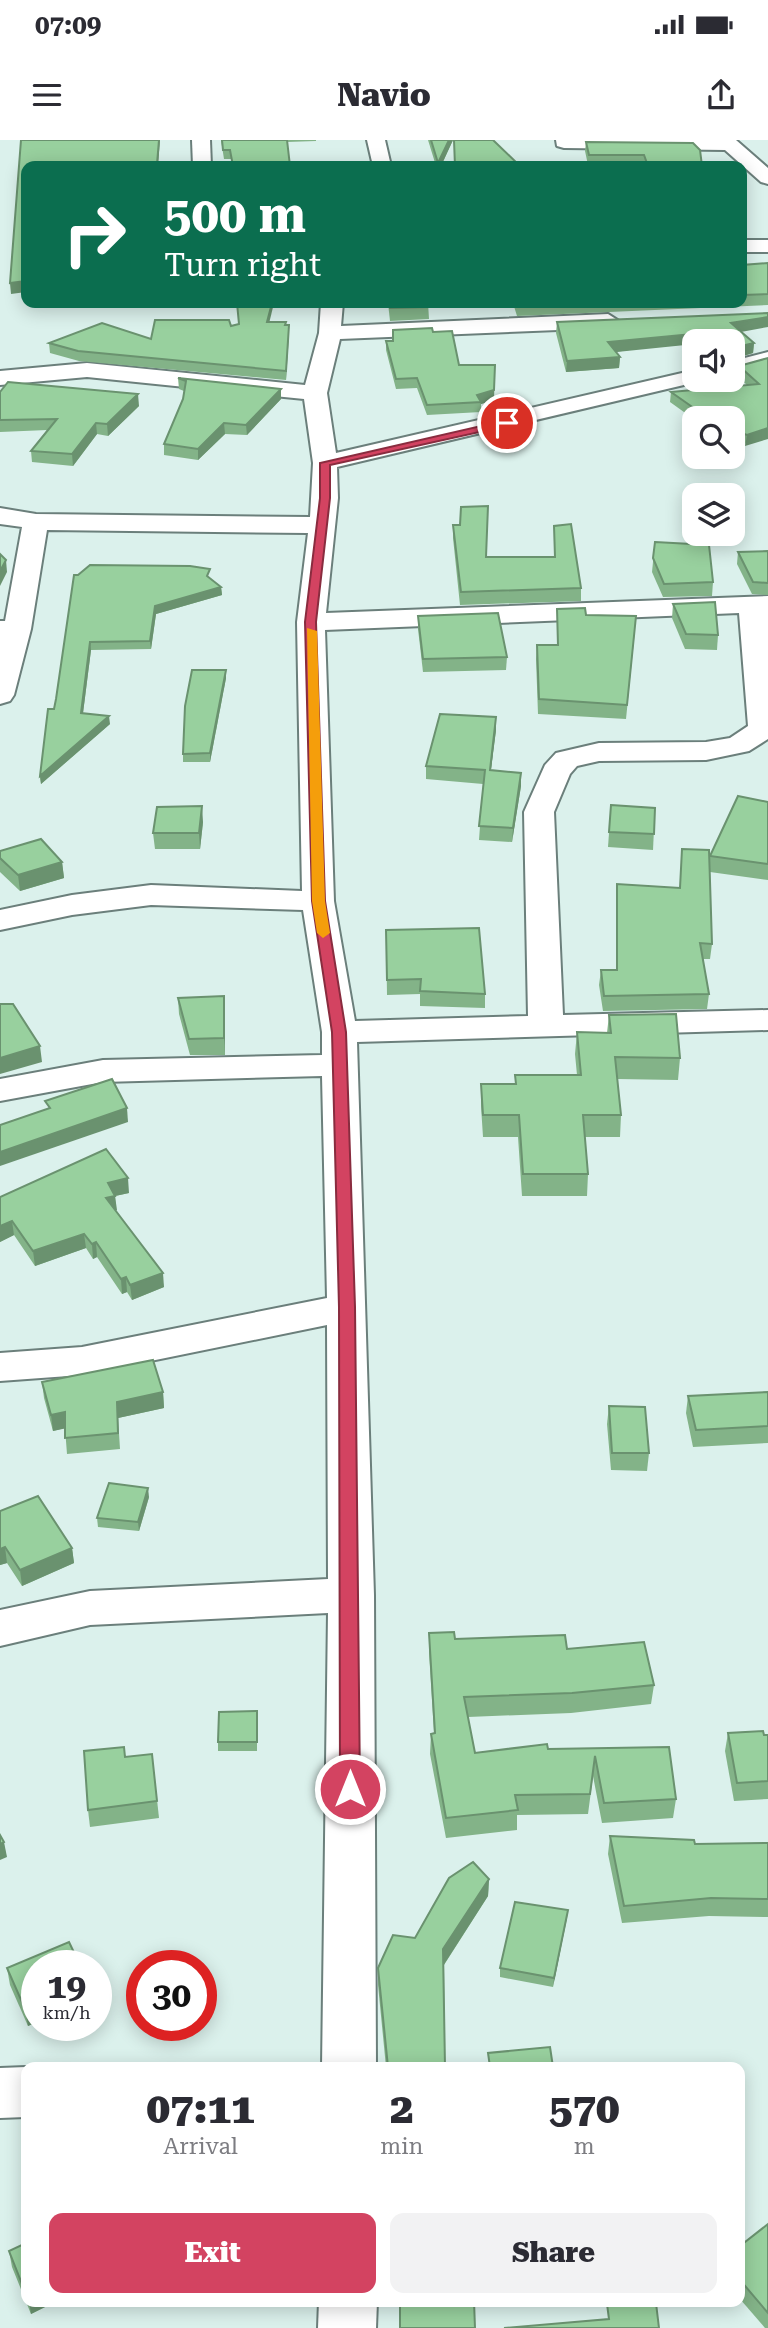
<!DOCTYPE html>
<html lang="en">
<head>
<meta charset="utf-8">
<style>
  body { margin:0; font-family:"Roboto Serif",serif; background:#f2f2f3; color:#2b2b33; height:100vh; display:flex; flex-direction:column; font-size:26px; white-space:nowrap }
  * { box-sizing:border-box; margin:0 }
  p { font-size:23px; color:#7c7c81 }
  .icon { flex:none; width:38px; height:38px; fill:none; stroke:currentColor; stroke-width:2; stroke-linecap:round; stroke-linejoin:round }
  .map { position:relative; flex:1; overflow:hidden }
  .panel { position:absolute; left:21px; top:1922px; width:724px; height:245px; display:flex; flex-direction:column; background:#fff; border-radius:14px; box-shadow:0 4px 18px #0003 }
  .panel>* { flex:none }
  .hud { position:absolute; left:21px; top:21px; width:726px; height:147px; border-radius:14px; box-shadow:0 4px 18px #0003; background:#0b6e4f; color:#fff; overflow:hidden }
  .buttons { position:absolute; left:682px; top:189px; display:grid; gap:14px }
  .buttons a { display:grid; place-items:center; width:63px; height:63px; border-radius:14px; background:#fff; box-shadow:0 4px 18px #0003; font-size:35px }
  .speed { position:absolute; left:21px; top:1810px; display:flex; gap:14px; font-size:35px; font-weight:700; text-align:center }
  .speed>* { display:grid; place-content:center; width:91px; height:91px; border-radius:50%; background:#fff; box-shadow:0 4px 18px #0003; line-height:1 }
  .speed small { font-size:18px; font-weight:400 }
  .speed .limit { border:10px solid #d22; background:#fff; color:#111 }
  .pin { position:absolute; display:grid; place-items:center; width:60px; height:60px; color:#fff; margin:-30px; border:4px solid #fff; border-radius:50%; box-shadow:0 2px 7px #0007 }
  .me { position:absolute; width:77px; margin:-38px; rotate:0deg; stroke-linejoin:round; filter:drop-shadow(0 0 5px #0008) }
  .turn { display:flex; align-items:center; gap:24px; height:147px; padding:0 28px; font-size:32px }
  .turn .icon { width:91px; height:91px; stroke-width:2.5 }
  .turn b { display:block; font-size:49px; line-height:60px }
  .eta { display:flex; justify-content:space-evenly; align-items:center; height:119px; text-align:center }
  .eta b { font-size:42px; font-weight:800; line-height:49px }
  .action { display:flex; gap:14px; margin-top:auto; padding:14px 28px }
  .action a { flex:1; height:80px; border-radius:14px; background:#d34361; color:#fff; font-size:28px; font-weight:800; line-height:80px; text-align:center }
  .action a+a { background:#f2f2f3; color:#2b2b33 }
  .status { display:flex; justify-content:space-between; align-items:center; height:49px; padding:0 35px; background:#fff; direction:ltr }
  .status svg { height:19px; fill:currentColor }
  header { display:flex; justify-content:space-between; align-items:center; height:91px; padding:0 28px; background:#fff; font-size:32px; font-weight:800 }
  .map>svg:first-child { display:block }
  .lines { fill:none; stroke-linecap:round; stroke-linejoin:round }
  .street-casing { stroke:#6b7f7b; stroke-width:4 }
  .street { fill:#fff; fill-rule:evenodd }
  .wall { fill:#83b388 }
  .shaded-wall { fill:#6a926f }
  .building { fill:#98d09e; stroke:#6a926f; stroke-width:2 }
  .route { fill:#d34361; stroke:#892c3f; stroke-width:2 }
  .slow { fill:#f59e0b }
</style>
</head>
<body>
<div class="status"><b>07:09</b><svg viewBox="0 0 49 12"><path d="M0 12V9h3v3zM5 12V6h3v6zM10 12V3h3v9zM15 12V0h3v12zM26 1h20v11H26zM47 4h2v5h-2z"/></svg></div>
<header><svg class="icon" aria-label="menu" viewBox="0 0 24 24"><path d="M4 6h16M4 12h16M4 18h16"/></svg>Navio<svg class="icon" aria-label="share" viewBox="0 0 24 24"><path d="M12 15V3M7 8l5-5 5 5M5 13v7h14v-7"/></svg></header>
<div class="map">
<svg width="768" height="2188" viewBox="0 0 768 2188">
  <rect width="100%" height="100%" fill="#dbf1ec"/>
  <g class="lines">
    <!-- street casing -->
    <g class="street-casing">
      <g id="street">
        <polygon points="192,0 210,0 211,26 193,26"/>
        <polygon points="367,0 385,0 391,26 373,26"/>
        <polygon points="556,0 736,0 768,28 768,44 761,42 725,10 564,8 557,6"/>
        <rect x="742" y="100" width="26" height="12"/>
        <path d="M321,163H343L341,186L608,174L619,181L608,188L340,199L327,253L336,313L695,230V240H705L337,327L338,358L326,473L768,456V599L749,611L706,620L599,621L577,626L570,634L554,672L563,875L768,870V890L357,902L374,1455L376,1927H322L328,1473L90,1485L0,1506V1470L90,1451L328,1439L327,1185L82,1235L0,1241V1213L82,1207L327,1158L322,936L103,942L0,961V939L103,920L322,915V892L303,770L151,765L72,775L0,790V770L72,755L151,745L302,751L297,482L308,393L47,390L31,489L14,555L10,561L0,564V481H5L22,387L0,384V368L36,374L310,377L313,323L304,259L87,237L0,245V231L87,223L305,245L319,193ZM739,473L748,586L730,598L706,602L599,603L556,613L545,625L524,672L528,876L355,881L334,761L325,490Z"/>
        <polygon points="768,212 768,226 733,235 733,221"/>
        <polygon points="26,1927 26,1977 0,1978 0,1928"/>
        <polygon points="319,2161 377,2161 376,2188 318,2188"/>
      </g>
    </g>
    <!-- street -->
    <use href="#street" class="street"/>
  </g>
  <!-- wall -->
  <g class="wall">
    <polygon points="221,0 316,0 316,1 287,2 290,26 232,26 231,19 224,19"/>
    <polygon points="428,0 453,0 441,26 436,26"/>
    <polygon points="586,2 702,26 644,26 643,24 588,25 585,11"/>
    <polygon points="768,123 768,165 517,176 513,163 742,163 742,125"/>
    <polygon points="388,163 428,163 429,179 390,181"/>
    <polygon points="270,182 289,185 286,240 79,221 50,213 49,203 151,199 239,184"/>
    <polygon points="557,182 741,192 754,203 753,213 733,219 733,201 695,201 615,212 620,217 619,228 566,232 556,193"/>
    <polygon points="433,192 459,225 494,260 481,264 481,272 427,275 417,248 396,249 386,210 386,201 393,201"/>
    <polygon points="768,218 745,306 733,301 733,278 695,278 695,280 670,262 671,252 747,245 738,237 739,226"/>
    <polygon points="178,238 281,249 281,259 247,295 225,294 198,320 164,315 164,304 183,259 184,251 179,249"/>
    <polygon points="0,252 139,266 108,296 97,294 73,326 32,322 31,311 47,290 0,292"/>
    <polygon points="453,385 486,417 554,417 554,386 581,448 581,461 460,465 453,398"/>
    <polygon points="655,402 713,442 712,456 663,457 652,432"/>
    <polygon points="768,411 768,455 752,454 737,424 738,412"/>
    <polygon points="74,435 210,437 210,438 221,447 222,455 156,474 151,509 91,510 83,573 110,584 41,644 40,636 56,559"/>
    <polygon points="673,464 718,495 717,510 685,509 672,478"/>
    <polygon points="557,469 586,475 635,490 626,579 538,574 536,519 537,505 557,505"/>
    <polygon points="418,476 507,517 506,530 423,532 418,489"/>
    <polygon points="226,530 226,538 210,622 183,622 183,614"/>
    <polygon points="496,590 491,630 521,633 521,646 512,702 479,700 483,644 426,639 426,626"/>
    <polygon points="768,662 768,740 710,732 712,804 710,819 703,819 709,854 707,869 603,871 599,845 601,830 616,830 616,759 617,744 680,748 682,709 710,723 710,716"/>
    <polygon points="611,665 655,668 653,710 608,707"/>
    <polygon points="203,682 200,709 155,709 153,693"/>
    <polygon points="0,711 62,722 64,738 20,751 0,732"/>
    <polygon points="386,790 485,854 485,868 420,866 420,854 387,855"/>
    <polygon points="224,856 225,915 190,915 179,874 178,858"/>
    <polygon points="609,875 680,918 678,940 617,939 621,975 620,997 585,997 588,1034 587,1056 522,1056 518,997 483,997 481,966 481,944 515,944 515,935 577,935 575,914 577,892 607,893"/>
    <polygon points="129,1053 115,1056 116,1070 164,1147 132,1160 127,1152 122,1154 97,1117 93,1119 86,1108 35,1126 14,1095 0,1102 0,1057"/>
    <polygon points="42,1242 163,1252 164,1268 118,1278 120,1309 67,1314 65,1288 53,1291 44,1258"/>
    <polygon points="768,1252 768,1303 693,1307 686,1273 688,1256"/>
    <polygon points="609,1266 649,1313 647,1331 611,1330 607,1284"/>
    <polygon points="149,1357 139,1391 98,1387 97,1378"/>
    <polygon points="0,1371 72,1408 74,1423 22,1446 7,1423 0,1425"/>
    <polygon points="429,1493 455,1499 567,1509 654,1545 651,1564 571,1573 468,1577 475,1613 548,1609 669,1607 676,1659 673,1678 602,1683 593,1636 588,1674 517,1675 517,1690 446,1698 430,1614 431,1594 434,1593 429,1512"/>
    <polygon points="257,1571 257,1611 218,1611 218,1602"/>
    <polygon points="728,1593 768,1595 768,1659 734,1661 725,1611"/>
    <polygon points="152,1614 159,1678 90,1687 88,1670 125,1617"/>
    <polygon points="610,1696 695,1704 768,1703 768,1777 709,1776 622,1783 608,1714"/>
    <polygon points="489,1739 488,1756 444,1825 445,1927 386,1927 378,1845 378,1828"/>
    <polygon points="568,1770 553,1847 500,1837 500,1828"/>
    <polygon points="37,1825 37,1882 28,1886 10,1845 7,1828"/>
    <polygon points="768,2084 768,2188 765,2188 740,2159 740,2106"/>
    <polygon points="26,2103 26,2161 57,2161 31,2174 12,2127 9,2111"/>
  </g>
  <!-- shaded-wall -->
  <g class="shaded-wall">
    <polygon points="159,0 160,0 158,26 157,26"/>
    <polygon points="449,0 453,0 441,26 438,26 438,23"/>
    <polygon points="26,141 26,152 11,154 10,143"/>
    <polygon points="272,163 274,163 267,192 267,182"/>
    <polygon points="768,177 768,187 730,194 731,183"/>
    <polygon points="289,185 289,195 286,240 286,231"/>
    <polygon points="703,193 702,201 695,201 695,204 607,213 608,202"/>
    <polygon points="754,203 753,213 733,219 733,208"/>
    <polygon points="620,217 619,228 566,232 567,221"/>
    <polygon points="495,225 494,260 481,264 477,255"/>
    <polygon points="281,249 281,259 247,295 246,285"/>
    <polygon points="138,254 139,266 108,296 107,284"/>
    <polygon points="96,283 97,294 73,326 72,314"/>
    <polygon points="224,283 225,294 198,320 198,309"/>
    <polygon points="768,288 768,299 745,306 747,295"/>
    <polygon points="6,420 7,432 0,446 0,431"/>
    <polygon points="221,447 222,455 156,474 151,509 150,501 155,466"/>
    <polygon points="90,502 91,510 82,581 81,573"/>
    <polygon points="226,530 226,538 210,622 210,613"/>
    <polygon points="109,576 110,584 41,644 40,636"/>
    <polygon points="496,577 496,590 489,644 490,630"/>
    <polygon points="521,633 521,646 512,702 513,688"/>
    <polygon points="202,666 203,682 200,709 199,693"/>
    <polygon points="62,722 64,738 20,751 18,735"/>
    <polygon points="224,856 225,873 225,915 224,898"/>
    <polygon points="40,906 42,922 0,934 0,918"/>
    <polygon points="127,968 128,982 0,1026 0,1012"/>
    <polygon points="128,1038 129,1053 115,1056 117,1070 108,1073 106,1058 108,1043"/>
    <polygon points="12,1081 14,1095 0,1102 0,1086"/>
    <polygon points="84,1094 86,1108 35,1126 33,1111"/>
    <polygon points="96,1102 97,1117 93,1119 92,1104"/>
    <polygon points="163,1133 164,1147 132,1160 130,1145"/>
    <polygon points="126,1137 127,1152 122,1154 121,1139"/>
    <polygon points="163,1252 164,1268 118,1278 120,1309 117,1262"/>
    <polygon points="65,1272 67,1288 53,1291 51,1275"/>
    <polygon points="148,1348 149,1357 139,1391 138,1382"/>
    <polygon points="5,1407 7,1423 0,1425 0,1409"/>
    <polygon points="72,1408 74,1423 22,1446 20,1430"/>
    <polygon points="4,1702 7,1717 0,1720 0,1704"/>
    <polygon points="489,1739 488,1756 443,1826 443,1809"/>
    <polygon points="568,1770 567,1778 553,1847 554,1838"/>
    <polygon points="37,1864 37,1882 28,1886 25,1869"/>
    <polygon points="29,2161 57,2161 31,2174"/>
  </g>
  <!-- building -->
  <g class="building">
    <polygon points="21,0 159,0 157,24 146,25 146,26 26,26 26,141 10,143"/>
    <polygon points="222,0 287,0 290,26 233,26 230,10 223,10"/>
    <polygon points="431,0 449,0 438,23"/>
    <polygon points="454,0 493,0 520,26 455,26"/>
    <polygon points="586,2 693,3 700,10 702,26 648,26 644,15 589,15"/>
    <polygon points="768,123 768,154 742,155 742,125"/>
    <polygon points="237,163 272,163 267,182 286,182 285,185 289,185 286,231 78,211 49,203 102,183 151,199 155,180 229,180 231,186 239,184"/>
    <polygon points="389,163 428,163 429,167 390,168"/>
    <polygon points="516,163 571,163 517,165"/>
    <polygon points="768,173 768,177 731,183 754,203 733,208 733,201 712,201 703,193 608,202 620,217 567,221 557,182"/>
    <polygon points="432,188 433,192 452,191 459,225 495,225 494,250 477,255 481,262 427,265 417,238 396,239 386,201 393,201 393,190"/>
    <polygon points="768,218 768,288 747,295 733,290 733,278 708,278 671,252 759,244 739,226"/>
    <polygon points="178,238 281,249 246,285 224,283 198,309 164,304 183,259 186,241"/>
    <polygon points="8,242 138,254 107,284 96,283 72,314 31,311 57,279 0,280 0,252"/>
    <polygon points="488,366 486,417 555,417 554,386 571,384 581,448 461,452 453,385 460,385 461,367"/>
    <polygon points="655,402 709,405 713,442 664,444 653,418"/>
    <polygon points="768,411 768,443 753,442 738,412"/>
    <polygon points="0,414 6,420 0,431"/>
    <polygon points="90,425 190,426 210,429 207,436 221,447 155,466 150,501 90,502 81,573 109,576 40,636 48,569 54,569 56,559 74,435 78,435"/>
    <polygon points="715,462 718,495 686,494 673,464"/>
    <polygon points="585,468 586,475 636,476 627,565 539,559 537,505 558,505 557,469"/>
    <polygon points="498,473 507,517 423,519 418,476"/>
    <polygon points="192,530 226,530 210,613 183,614 185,566"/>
    <polygon points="440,574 496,577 490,630 521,633 513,688 479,686 485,630 426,626"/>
    <polygon points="738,656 768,662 768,724 710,716"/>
    <polygon points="611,665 655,668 654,694 609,692"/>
    <polygon points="202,666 199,693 153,693 157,667"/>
    <polygon points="41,699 62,722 18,735 0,718 0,711"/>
    <polygon points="682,709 709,710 712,804 700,803 709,854 604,856 601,830 617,830 617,744 680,748"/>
    <polygon points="479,788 485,854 420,851 421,839 387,840 386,790"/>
    <polygon points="224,856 224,898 189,899 178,858"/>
    <polygon points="0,864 13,864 40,906 0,918"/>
    <polygon points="676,874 680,918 615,917 621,975 583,975 588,1034 523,1034 519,975 483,975 481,944 516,944 515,935 581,935 577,892 611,893 609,875"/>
    <polygon points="112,939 127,968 0,1012 0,985 50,968 45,961"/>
    <polygon points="106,1009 128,1038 108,1043 115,1056 106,1058 163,1133 130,1145 126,1137 121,1139 96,1102 92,1104 84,1094 33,1111 12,1081 0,1086 0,1057"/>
    <polygon points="153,1220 163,1252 117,1262 118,1293 65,1298 65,1272 51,1275 42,1242"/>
    <polygon points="768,1252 768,1286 696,1290 688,1256"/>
    <polygon points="609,1266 645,1267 649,1313 612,1313"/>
    <polygon points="109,1343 148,1348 138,1382 97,1378"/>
    <polygon points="38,1356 72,1408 20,1430 5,1407 0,1409 0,1371"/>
    <polygon points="454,1492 455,1499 565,1495 567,1509 644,1502 654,1545 572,1553 464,1557 475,1613 547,1604 548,1609 669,1607 676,1659 604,1663 595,1616 590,1654 515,1655 518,1670 446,1678 431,1594 435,1593 429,1493"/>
    <polygon points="257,1571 257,1602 218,1602 219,1572"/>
    <polygon points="763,1591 764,1595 768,1595 768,1641 737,1643 728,1593"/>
    <polygon points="124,1607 125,1617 152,1614 157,1661 88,1670 84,1611"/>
    <polygon points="0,1695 4,1702 0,1704"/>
    <polygon points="610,1696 694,1700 695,1704 768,1703 768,1759 711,1758 624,1766"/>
    <polygon points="473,1722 489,1739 443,1809 445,1927 388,1927 378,1828 393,1795 415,1798 449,1738"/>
    <polygon points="515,1762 568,1770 554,1838 500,1828"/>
    <polygon points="69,1802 80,1825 37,1825 37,1864 25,1869 7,1828"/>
    <polygon points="550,1907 553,1927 490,1927 488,1913"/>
    <polygon points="768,2084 768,2173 740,2140 740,2106"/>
    <polygon points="26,2103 26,2154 9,2111"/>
    <polygon points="400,2161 474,2161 475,2188 400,2188"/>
    <polygon points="656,2163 659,2188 504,2188 609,2179 607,2164"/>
  </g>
  <!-- route -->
  <polygon class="route" points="507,280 511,285 330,325 330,358 316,482 325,761 346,892 355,1167 360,1649 357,1655 343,1655 340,1649 339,1167 332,892 312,761 305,482 320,358 320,323"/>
  <!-- slow -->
  <polygon class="slow" points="307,488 317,491 325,761 330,793 323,798 317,793 312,761"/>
</svg>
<div class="buttons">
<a><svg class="icon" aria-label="sound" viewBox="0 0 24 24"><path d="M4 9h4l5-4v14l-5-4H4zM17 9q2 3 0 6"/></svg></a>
<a><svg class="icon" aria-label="search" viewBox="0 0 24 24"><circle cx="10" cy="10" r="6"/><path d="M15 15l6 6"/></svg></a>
<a><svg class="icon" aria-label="layers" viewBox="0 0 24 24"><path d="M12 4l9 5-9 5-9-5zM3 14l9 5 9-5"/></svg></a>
</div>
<div class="speed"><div>19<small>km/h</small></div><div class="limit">30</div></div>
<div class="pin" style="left:507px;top:283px;background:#d93025"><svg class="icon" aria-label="arrive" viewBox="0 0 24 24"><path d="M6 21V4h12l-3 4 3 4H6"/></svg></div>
<svg class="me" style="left:350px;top:1649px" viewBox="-20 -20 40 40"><circle r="17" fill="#d34361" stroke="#fff" stroke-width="3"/><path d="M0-11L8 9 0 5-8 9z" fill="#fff"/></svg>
<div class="hud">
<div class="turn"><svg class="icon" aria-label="right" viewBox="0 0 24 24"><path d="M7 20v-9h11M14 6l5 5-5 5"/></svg><div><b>500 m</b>Turn right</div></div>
</div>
<section class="panel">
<div class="eta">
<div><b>07:11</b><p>Arrival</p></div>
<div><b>2</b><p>min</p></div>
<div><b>570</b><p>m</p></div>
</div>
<div class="action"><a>Exit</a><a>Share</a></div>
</section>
</div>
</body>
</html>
